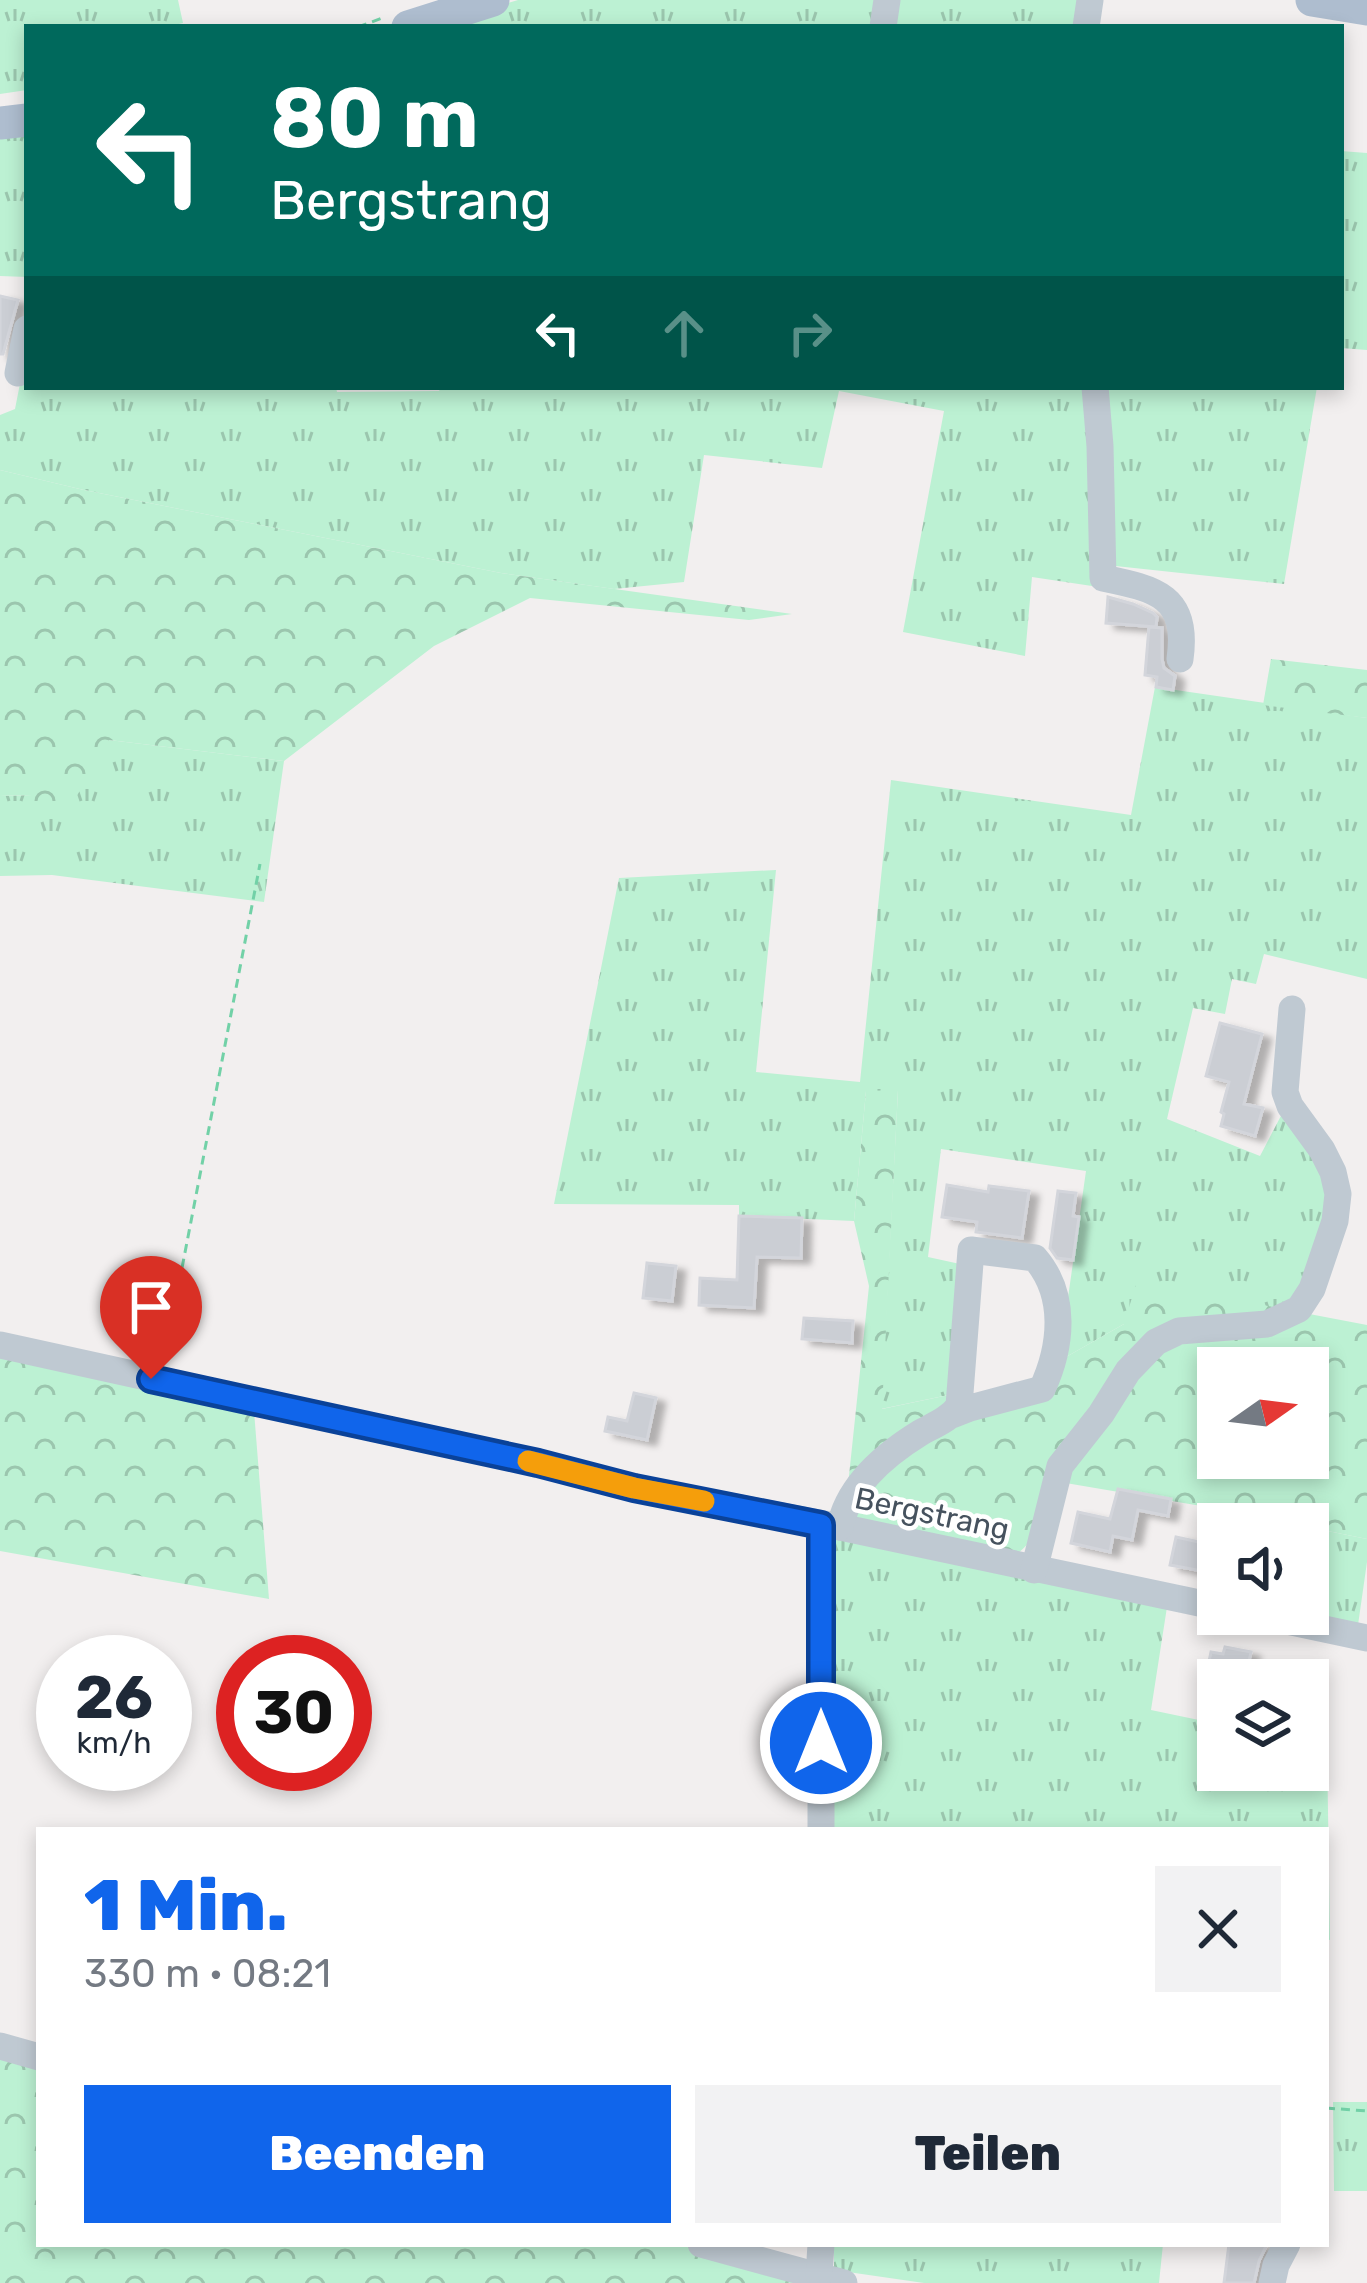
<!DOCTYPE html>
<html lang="de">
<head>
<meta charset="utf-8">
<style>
  body { margin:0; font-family:Rubik,sans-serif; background:#f2f2f3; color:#1f2937; height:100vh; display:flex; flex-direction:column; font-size:45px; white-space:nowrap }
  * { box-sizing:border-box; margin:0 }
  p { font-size:39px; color:#747a83 }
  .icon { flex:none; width:66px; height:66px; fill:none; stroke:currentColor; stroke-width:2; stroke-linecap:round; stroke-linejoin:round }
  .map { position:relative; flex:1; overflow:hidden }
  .details { position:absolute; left:36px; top:1827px; width:1293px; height:420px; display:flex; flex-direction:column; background:#fff; border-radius:0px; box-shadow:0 6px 18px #0003 }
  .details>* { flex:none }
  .banner { position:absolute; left:24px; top:24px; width:1320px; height:366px; border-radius:0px; box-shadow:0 6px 18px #0003; background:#00695c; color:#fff; overflow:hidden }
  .needle { width:78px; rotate:76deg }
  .controls { position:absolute; left:1197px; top:1347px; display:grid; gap:24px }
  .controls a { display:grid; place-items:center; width:132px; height:132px; border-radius:0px; background:#fff; box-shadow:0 6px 18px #0003; font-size:60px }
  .speed { position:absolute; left:36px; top:1635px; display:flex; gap:24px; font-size:60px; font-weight:700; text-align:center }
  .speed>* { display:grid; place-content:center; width:156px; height:156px; border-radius:50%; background:#fff; box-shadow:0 6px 18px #0003; line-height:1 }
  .speed small { font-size:30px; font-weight:400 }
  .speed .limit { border:18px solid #d22; background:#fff; color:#111 }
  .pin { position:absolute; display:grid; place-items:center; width:102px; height:102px; color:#fff; margin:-123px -51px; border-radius:50% 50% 50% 0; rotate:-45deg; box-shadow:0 0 12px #0007 }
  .pin .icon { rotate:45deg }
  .me { position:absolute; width:132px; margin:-66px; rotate:0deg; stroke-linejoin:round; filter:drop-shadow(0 0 9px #0008) }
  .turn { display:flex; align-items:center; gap:42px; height:252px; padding:0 48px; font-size:54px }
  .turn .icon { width:156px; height:156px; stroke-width:2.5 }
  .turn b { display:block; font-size:84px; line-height:102px }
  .lanes { display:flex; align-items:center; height:114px; padding:0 48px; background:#0003; justify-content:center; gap:60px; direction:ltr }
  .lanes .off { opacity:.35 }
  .round { display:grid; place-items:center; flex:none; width:126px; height:126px; border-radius:0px; background:#f2f2f3 }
  .headline { display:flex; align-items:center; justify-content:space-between; height:204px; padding:0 48px }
  h1 { font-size:72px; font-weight:800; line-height:90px; color:#1065eb }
  .action { display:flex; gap:24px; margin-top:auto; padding:24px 48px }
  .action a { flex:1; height:138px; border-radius:0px; background:#1065eb; color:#fff; font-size:48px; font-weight:800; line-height:138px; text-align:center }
  .action a+a { background:#f2f2f3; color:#1f2937 }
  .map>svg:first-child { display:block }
  .grass { fill:url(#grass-tufts) }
  .forest { fill:url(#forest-crowns); fill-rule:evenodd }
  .building { fill:#cbced4; stroke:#d3d5db; stroke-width:3; filter:url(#shadow) }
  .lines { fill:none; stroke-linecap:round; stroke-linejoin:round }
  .path { stroke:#72d1a7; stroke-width:3; stroke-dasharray:9 6; stroke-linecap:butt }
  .minor { stroke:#bfc9d2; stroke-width:27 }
  .major { stroke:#aebdcf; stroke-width:33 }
  .route-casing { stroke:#0a4299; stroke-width:30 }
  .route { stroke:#1065eb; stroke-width:21 }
  .slow { stroke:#f59e0b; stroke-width:21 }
  .labels { text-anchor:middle; stroke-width:9; stroke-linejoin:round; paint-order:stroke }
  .street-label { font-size:30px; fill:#46525e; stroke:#fff }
</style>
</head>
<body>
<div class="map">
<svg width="1367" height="2283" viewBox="0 0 1367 2283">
  <defs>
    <pattern id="grass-tufts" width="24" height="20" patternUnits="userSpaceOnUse" patternTransform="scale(3)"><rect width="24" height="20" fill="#bcf1d3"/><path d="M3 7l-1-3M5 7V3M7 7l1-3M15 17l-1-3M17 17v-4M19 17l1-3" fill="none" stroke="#9bc6ae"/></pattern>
    <pattern id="forest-crowns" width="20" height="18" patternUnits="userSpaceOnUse" patternTransform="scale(3)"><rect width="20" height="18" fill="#bcf1d3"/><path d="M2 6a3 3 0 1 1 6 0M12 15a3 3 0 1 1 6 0" fill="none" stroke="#9bc6ae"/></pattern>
    <filter id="shadow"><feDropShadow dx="9" dy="5" stdDeviation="3" flood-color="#0004"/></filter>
  </defs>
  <rect width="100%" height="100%" fill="#f2efef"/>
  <!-- grass -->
  <g class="grass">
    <polygon points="0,0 178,0 183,23 166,27 27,27 27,90 0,94"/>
    <polygon points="518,0 1085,0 1081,27 430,27"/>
    <polygon points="27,127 27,277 0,276 0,130"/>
    <polygon points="1341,151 1367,153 1367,350 1341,348"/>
    <polygon points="27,348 27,387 336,387 337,392 439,391 441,387 1091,387 1092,586 1032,577 1025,656 903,632 944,411 839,391 822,468 704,455 684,582 614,589 501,573 84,490 0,470 0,415 15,409"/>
    <polygon points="1100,387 1317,387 1284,584 1106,565"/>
    <polygon points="1155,687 1367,718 1367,979 1264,954 1256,984 1232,979 1225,1014 1193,1008 1167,1119 1260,1156 1283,1112 1319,1159 1330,1220 1291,1310 1124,1324 1059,1361 1086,1171 941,1149 928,1257 960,1264 958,1393 881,1409 898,1091 866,1091 854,1221 739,1216 739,1205 554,1204 619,878 776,870 756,1072 860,1082 891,780 1131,815"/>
    <polygon points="109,740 284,761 264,902 52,875 0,876 0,796 32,795"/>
    <polygon points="1308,1527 1367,1539 1367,1562 1358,1625 1308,1613"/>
    <polygon points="831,1537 1167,1607 1151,1710 1218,1724 1218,1770 1308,1770 1308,1743 1327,1747 1330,1940 1326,1939 1326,1830 832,1830"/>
    <polygon points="1333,2102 1367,2102 1367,2191 1334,2191"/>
    <polygon points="834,2244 1163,2244 1159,2283 924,2283 834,2270"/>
  </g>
  <!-- forest -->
  <g class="forest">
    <polygon points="0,470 84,490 501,573 792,614 749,620 530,598 434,646 284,761 109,740 67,813 39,820 31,795 0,796"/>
    <polygon points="1271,659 1367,670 1367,718 1263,705"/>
    <path d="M898,1090L882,1409L958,1393L959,1415L1048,1390L1059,1361L1124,1324L1137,1281L1367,1325V1539L1308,1527V1524L1048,1480C1042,1507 1040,1540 1015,1555L844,1523L869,1286L854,1221L866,1091ZM1218,1368H1308V1458H1218Z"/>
    <polygon points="0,1356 254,1411 269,1599 0,1551"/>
    <polygon points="0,2056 39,2067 39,2244 677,2244 810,2283 0,2283"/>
  </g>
  <!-- building -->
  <g class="building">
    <polygon points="0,296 18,300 3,354 0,354"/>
    <polygon points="1108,597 1133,604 1153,613 1157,617 1156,627 1106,623"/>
    <polygon points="1149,627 1162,628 1162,659 1164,668 1175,676 1173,690 1156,687 1157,677 1145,675"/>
    <polygon points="1220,1023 1262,1034 1244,1104 1263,1108 1255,1136 1221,1126 1224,1114 1221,1112 1229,1082 1206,1076"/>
    <polygon points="947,1185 988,1192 989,1186 1029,1191 1022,1238 976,1232 977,1222 942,1217"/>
    <polygon points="1058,1191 1076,1193 1073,1216 1079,1217 1073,1260 1057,1258 1050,1248"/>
    <polygon points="739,1216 802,1218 801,1258 757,1257 754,1308 699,1305 700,1278 737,1280"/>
    <polygon points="647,1263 676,1266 672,1301 643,1298"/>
    <polygon points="804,1318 853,1321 852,1343 802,1339"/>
    <polygon points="634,1393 656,1398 647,1440 605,1431 608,1417 627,1421"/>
    <polygon points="1118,1489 1171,1499 1168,1516 1138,1510 1132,1540 1113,1536 1110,1552 1071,1543 1078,1512 1110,1519"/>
    <polygon points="1176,1537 1208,1544 1202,1571 1170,1565"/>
    <polygon points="1225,1647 1251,1652 1246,1674 1208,1666 1211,1652 1223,1654"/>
    <polygon points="1229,2244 1267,2244 1259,2261 1254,2283 1224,2283"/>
  </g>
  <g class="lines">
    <!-- path -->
    <g class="path">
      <polyline points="358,27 385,17"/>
      <polyline points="165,1356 260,864"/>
      <polyline points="1326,2108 1367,2111"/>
    </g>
    <!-- minor -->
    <g class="minor">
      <polyline points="883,27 887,0"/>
      <polyline points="1086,27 1090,0"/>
      <polyline points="18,373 27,329"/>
      <path d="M1095,387L1100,446L1103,578C1156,589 1189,596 1180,659"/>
      <polyline points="0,1345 538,1463 634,1488 840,1527 1218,1607"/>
      <polyline points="821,1525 821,1830"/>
      <path d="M840,1527C848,1486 886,1454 920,1433C934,1425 950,1419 959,1406L971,1250L1035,1258C1067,1295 1062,1346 1042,1389L970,1408L952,1415"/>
      <polyline points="1034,1570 1060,1466 1101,1414 1128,1371 1156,1342 1179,1331 1267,1324 1299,1309 1312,1289 1335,1221 1338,1194 1333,1172 1322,1150 1290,1106 1285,1092 1292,1009"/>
      <polyline points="1253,1614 1367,1638"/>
      <polyline points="0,2046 39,2057"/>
      <polyline points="701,2244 844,2283"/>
      <polyline points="819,2276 821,2244"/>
      <polyline points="1272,2283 1276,2265 1287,2244"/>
    </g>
    <!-- major -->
    <g class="major">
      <polyline points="1312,0 1367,9"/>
      <polyline points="408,27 493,0"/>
      <polyline points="0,123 27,120"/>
    </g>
  </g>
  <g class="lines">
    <!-- route casing -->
    <g class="route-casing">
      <polyline id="route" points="151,1379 538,1463 634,1488 821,1525 821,1743"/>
    </g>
    <!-- route -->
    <use href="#route" class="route"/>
    <!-- slow -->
    <polyline class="slow" points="528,1461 634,1488 704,1501"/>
  </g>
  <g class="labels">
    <!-- street labels -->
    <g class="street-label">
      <text transform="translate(932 1514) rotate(12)" y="10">Bergstrang</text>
    </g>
  </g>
</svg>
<div class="controls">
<a><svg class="needle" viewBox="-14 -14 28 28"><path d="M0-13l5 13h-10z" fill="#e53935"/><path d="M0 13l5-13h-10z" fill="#747a83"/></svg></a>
<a><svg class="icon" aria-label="sound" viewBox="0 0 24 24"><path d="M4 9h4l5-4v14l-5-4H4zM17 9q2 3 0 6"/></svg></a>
<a><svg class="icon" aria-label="layers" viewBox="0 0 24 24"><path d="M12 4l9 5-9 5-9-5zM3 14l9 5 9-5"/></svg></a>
</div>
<div class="speed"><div>26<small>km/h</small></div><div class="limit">30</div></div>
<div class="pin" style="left:151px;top:1379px;background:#d93025"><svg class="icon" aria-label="arrive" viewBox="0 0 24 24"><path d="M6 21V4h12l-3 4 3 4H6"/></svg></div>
<svg class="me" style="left:821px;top:1743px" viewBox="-20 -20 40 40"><circle r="17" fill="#1065eb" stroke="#fff" stroke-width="3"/><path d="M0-11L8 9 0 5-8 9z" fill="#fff"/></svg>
<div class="banner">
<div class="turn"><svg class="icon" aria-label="left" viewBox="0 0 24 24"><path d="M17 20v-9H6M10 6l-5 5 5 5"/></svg><div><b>80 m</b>Bergstrang</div></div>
<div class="lanes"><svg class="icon" aria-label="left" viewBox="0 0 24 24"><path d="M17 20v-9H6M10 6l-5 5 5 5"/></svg><svg class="icon off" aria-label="ahead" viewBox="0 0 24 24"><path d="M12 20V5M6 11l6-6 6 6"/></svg><svg class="icon off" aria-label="right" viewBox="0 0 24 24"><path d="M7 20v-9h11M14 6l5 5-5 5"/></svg></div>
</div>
<section class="details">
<div class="headline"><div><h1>1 Min.</h1><p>330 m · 08:21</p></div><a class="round"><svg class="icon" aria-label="close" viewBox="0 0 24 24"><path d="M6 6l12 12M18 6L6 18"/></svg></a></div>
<div class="action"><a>Beenden</a><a>Teilen</a></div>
</section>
</div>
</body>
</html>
